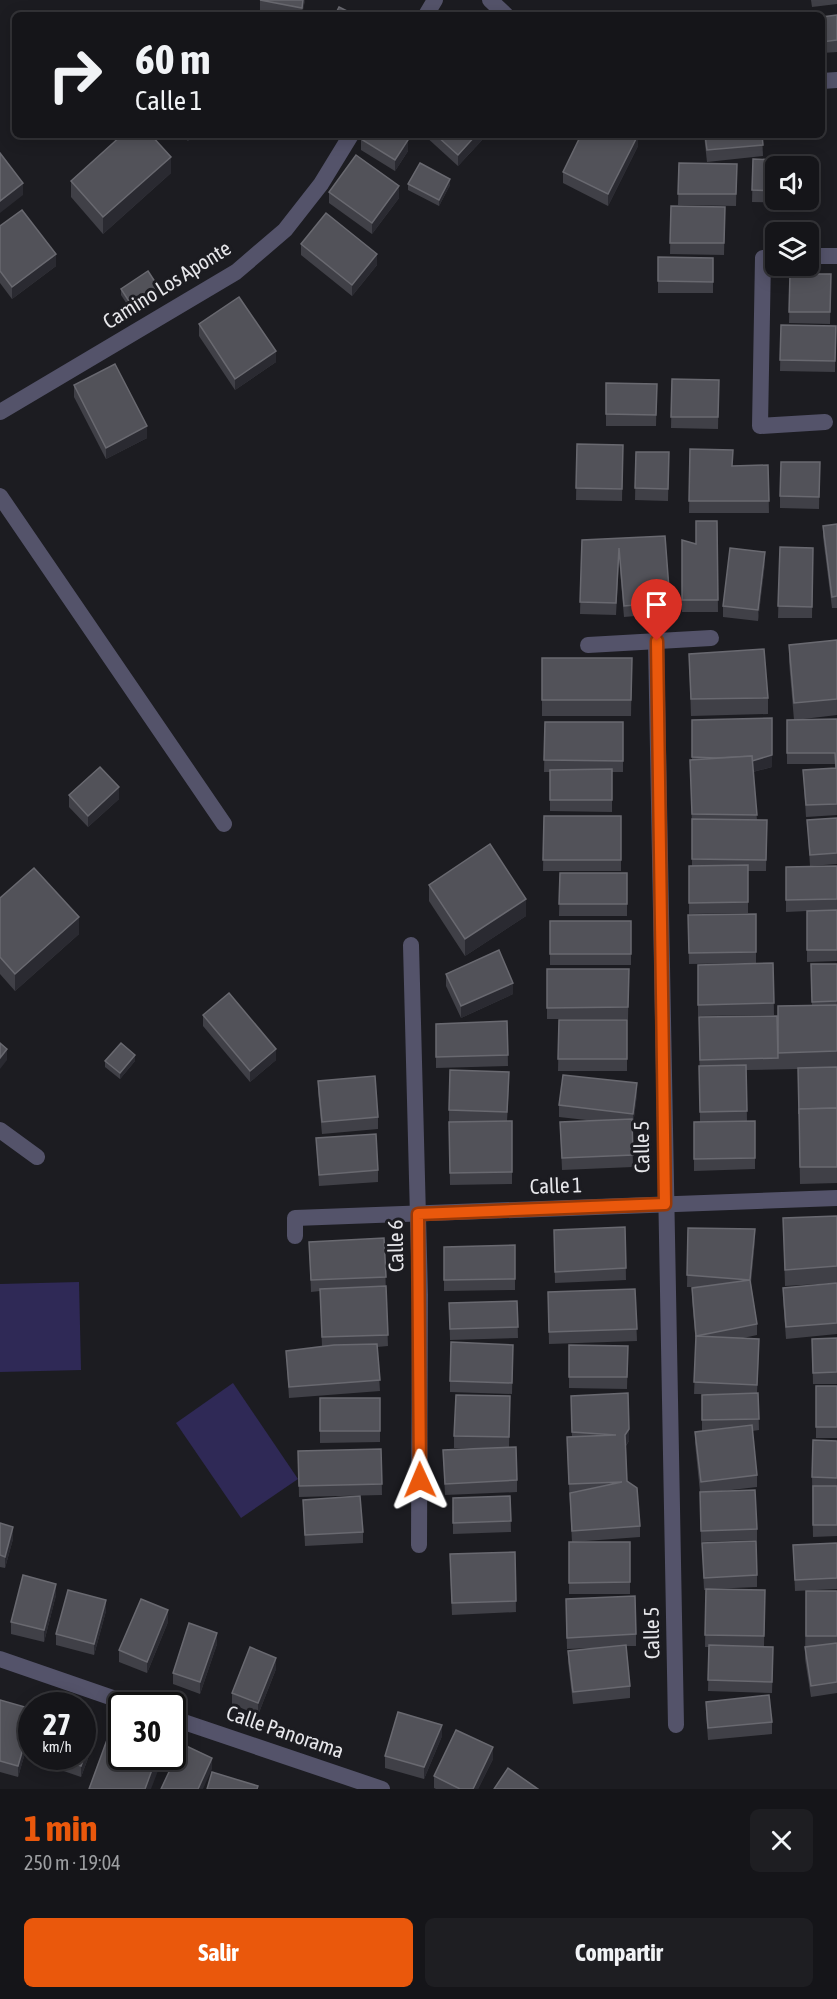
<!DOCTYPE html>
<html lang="es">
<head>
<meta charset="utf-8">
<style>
  body { margin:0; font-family:"Asap Condensed",sans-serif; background:#1e1e22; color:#f1f3f6; height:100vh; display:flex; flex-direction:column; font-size:22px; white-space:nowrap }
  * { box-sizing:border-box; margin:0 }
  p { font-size:20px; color:#9d9fa2 }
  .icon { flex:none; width:33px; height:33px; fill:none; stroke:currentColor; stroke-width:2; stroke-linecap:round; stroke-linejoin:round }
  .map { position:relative; height:1789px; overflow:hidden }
  .drawer { display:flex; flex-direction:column; background:#151519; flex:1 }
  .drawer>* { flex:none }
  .hud { position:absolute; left:12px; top:12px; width:813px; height:126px; border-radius:9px; box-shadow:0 3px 15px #0003,0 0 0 2px #343438; background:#151519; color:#f1f3f6; overflow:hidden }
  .tools { position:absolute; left:765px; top:156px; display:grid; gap:12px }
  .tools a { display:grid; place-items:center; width:54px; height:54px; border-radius:9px; background:#151519; box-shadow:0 3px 15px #0003,0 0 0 2px #343438; font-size:30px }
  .speed { position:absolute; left:18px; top:1692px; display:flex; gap:12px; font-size:30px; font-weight:700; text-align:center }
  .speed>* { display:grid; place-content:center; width:78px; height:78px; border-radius:50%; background:#151519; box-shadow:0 3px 15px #0003,0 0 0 2px #343438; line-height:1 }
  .speed small { font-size:15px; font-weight:400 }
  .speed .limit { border:3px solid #111; border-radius:9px; background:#fff; color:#111 }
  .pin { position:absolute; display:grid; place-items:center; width:51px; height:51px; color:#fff; margin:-62px -26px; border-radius:50% 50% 50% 0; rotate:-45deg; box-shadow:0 0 6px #0007 }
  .pin .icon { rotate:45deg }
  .me { position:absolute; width:66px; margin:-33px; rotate:359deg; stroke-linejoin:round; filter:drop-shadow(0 0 4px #0008) }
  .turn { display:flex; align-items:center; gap:21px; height:126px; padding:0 24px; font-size:27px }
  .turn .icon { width:78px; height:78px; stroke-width:2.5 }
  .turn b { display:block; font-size:42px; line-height:51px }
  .round { display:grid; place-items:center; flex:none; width:63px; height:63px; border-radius:9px; background:#1e1e22 }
  .head { display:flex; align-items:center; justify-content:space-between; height:102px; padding:0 24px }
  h1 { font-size:36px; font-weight:700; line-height:45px; color:#ea580c }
  .cta { display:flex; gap:12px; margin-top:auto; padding:12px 24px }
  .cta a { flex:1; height:69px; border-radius:9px; background:#ea580c; color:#fff; font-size:24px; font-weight:700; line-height:69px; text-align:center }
  .cta a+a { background:#1e1e22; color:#f1f3f6 }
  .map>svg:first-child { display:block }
  .pitch { fill:#2f2956 }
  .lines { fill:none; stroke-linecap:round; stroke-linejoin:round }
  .minor { stroke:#54536a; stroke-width:16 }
  .wall { fill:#404047 }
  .shaded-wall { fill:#2a2a31 }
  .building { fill:#525259; stroke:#696970; stroke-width:1.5 }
  .route-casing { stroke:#983908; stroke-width:15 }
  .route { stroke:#ea580c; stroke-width:10 }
  .labels { text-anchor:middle; stroke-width:6; stroke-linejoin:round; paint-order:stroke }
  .street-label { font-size:21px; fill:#e6e6ea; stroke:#1c1c21 }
</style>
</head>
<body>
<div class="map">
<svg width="837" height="1789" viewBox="0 0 837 1789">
  <rect width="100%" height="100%" fill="#1c1c21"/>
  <!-- pitch -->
  <g class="pitch">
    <polygon points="79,1282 81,1370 0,1372 0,1284"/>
    <polygon points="233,1383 298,1479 241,1518 176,1423"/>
  </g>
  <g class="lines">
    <!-- minor -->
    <g class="minor">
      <polyline points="490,0 506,15"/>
      <polyline points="426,15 435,0"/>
      <polyline points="822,81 837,80"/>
      <polyline points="808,256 837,256"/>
      <polyline points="776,257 763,258 760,426 825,422"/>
      <polyline points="0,412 236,272 285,230 321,184 351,135"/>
      <polyline points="0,496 224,824"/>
      <polyline points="656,641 676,1725"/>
      <polyline points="588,645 711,638"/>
      <polyline points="411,945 420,1295 419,1545"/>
      <polyline points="0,1130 37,1157"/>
      <polyline points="295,1236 295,1218 837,1198"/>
      <polyline points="0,1659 136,1706"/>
      <polyline points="172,1718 382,1789"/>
    </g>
  </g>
  <!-- wall -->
  <g class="wall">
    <polygon points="260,0 305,0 302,15 277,15 260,12"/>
    <polygon points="811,0 837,0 837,4 812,7"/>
    <polygon points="837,15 837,52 822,53 822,17"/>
    <polygon points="182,135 193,135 188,141"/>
    <polygon points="424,135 484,135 484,138 458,166"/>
    <polygon points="704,135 762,135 763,156 707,162"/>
    <polygon points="786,135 821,135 821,137 787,140"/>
    <polygon points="361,139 408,151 395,171 361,150"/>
    <polygon points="638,146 608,206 563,183 563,172"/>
    <polygon points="753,159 776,166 776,200 806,200 806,203 752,202"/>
    <polygon points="679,163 737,164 736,206 678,205"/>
    <polygon points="171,173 103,234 71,197 71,181"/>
    <polygon points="408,184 450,185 439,206 408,190"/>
    <polygon points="329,192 399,198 372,234 329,203"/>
    <polygon points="671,206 725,207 724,255 670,254"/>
    <polygon points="0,226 56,266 12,299 0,283"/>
    <polygon points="301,244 377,265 352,296 301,255"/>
    <polygon points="713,258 713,293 658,293 658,281"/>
    <polygon points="790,274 831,274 830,324 789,323"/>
    <polygon points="121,289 161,297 134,315 121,295"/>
    <polygon points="199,324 276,362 235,390 199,336"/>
    <polygon points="781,325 836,326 835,372 780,371"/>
    <polygon points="672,379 719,380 718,429 671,428"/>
    <polygon points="606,383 657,384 656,426 606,426"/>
    <polygon points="74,385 147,438 106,459 74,397"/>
    <polygon points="577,444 623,445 622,501 576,500"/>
    <polygon points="690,449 732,466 768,465 769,513 689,513"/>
    <polygon points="636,452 669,452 668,501 635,500"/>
    <polygon points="820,462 819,509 780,508 780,496"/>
    <polygon points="717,521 718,612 682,612 682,540 696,544"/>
    <polygon points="837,524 837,608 832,608 823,537 823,526"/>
    <polygon points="665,536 670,602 670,613 624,617 619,559 616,615 580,614 582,540"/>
    <polygon points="780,547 813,548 812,618 778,618"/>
    <polygon points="765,563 758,621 723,617 723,606"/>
    <polygon points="837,640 837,715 795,720 837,719 837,815 806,817 803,770 835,768 835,764 787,764 787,720 794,720 789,662 789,645"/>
    <polygon points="689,654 768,698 768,714 691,716"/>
    <polygon points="542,658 632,658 631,716 542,716"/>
    <polygon points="692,720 772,767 753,772 757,820 767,820 766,871 748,871 748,913 689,914 689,866 692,866 692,828 690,760 692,760"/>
    <polygon points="545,722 623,722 623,772 612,772 612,812 550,811 550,772 544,772"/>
    <polygon points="69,795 119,799 88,827 69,807"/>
    <polygon points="544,816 621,816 621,871 543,871"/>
    <polygon points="837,818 837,864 810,866 807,820"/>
    <polygon points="837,866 837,961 807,962 807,911 786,912 786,867"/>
    <polygon points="560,873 627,873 627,916 559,916"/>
    <polygon points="429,885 526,916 465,956 429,901"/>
    <polygon points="0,898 79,934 15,991 0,974"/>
    <polygon points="756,914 756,963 689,964 688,915"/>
    <rect x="550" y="921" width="81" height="44"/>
    <polygon points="773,963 774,1015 698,1016 698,965"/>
    <polygon points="811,964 837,964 837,1183 800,1184 798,1069 746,1070 747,1121 755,1121 755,1169 694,1171 694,1122 700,1122 699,1017 777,1016 812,1006"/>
    <polygon points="547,969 629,969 628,1019 547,1019"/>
    <polygon points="446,974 513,994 461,1018 446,986"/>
    <polygon points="203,1015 276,1060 250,1082 203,1026"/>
    <polygon points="559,1020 627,1020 627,1071 558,1071"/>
    <polygon points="507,1021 508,1066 436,1068 436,1024"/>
    <polygon points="105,1061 135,1061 120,1079 105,1067"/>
    <polygon points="318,1081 378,1117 378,1129 322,1134 318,1092"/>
    <polygon points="509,1084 507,1121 512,1172 512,1184 450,1185 449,1122 462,1122 449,1122 449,1110"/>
    <polygon points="637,1094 633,1125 632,1125 633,1167 562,1170 560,1122 595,1121 559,1117 559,1105"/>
    <polygon points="316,1138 378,1170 378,1182 319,1186"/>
    <polygon points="837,1216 837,1283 785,1286 783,1218"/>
    <polygon points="625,1227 626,1280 555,1283 554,1230"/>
    <polygon points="688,1228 755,1240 751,1284 757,1324 757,1335 743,1338 759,1350 757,1393 758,1393 759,1430 752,1431 757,1475 757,1487 714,1492 757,1529 757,1540 701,1542 700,1492 695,1443 695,1432 702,1431 702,1395 707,1394 694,1394 696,1344 692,1300 692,1288 699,1287 687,1287"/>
    <polygon points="384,1238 388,1346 377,1347 380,1391 289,1398 286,1351 322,1347 320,1291 311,1292 309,1242"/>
    <polygon points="444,1247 515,1279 515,1290 444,1291"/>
    <polygon points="837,1283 837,1334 786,1339 783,1299 783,1288"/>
    <polygon points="635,1289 637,1341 549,1344 548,1292"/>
    <polygon points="517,1301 518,1338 450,1340 449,1303"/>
    <polygon points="837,1338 837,1384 813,1384 812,1339"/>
    <polygon points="513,1345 512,1394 450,1392 450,1381"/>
    <polygon points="569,1345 628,1346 627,1389 569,1388"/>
    <rect x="816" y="1386" width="21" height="52"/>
    <polygon points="510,1396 509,1447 517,1480 517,1492 445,1495 443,1450 487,1448 454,1448 454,1436"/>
    <polygon points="320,1398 380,1398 380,1442 320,1443"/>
    <polygon points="571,1407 629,1441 626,1446 627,1481 640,1526 640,1537 572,1542 567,1449 567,1437 572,1437"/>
    <polygon points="837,1441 837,1536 813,1537 812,1477"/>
    <polygon points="381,1449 382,1495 299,1497 298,1451"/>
    <polygon points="510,1496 511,1532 453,1534 453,1498"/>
    <polygon points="303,1500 363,1532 363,1543 305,1546"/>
    <polygon points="0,1523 13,1539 5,1568 0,1567"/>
    <rect x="569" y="1542" width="61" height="52"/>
    <polygon points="702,1543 757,1575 757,1587 710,1589 765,1590 764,1646 773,1658 772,1693 708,1691 709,1647 705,1647 706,1590 704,1590"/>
    <polygon points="837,1543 837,1589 795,1591 793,1545"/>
    <polygon points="515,1552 516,1612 452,1615 450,1566"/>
    <polygon points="806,1591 837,1591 837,1693 811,1697 805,1659"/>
    <polygon points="56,1595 44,1642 11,1634 11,1622"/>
    <polygon points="106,1611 94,1655 56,1645 56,1634"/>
    <polygon points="566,1611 636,1634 636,1646 626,1646 630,1686 630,1698 573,1704 568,1662 568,1651 593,1648 567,1649"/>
    <polygon points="168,1622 147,1673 119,1662 119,1650"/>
    <polygon points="217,1644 200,1694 173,1684 173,1673"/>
    <polygon points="276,1669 258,1715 232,1704 232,1693"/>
    <polygon points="0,1700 32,1709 32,1729 18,1777 0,1772"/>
    <polygon points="706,1702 772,1722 772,1734 708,1740 706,1713"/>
    <polygon points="442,1736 424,1779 385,1768 385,1756"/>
    <polygon points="96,1737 81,1777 49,1766 49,1756 82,1756"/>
    <polygon points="493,1759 478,1789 436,1789 434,1788 434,1776"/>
  </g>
  <!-- shaded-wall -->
  <g class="shaded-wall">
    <polygon points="303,0 305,0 302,15"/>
    <polygon points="188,135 193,135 188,141"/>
    <polygon points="476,135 484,135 484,138 458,166 458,155"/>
    <polygon points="638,135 638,146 608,206 608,194"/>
    <polygon points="408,140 408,151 395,171 395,160"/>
    <polygon points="171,157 171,173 103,234 103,217"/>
    <polygon points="450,179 450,185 439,206 439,200"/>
    <polygon points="23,183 23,195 0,213 0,201"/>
    <polygon points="399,186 399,198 372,234 372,223"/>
    <polygon points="56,254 56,266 12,299 12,287"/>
    <polygon points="377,254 377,265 352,296 352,285"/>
    <polygon points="161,291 161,297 134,315 134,309"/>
    <polygon points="276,351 276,362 235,390 235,379"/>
    <polygon points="147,426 147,438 106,459 106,448"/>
    <polygon points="765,552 765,563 758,621 758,610"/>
    <polygon points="772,755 772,767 752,772 752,761"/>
    <polygon points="119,787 119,799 88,827 88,816"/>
    <polygon points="526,899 526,916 465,956 465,939"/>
    <polygon points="79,917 79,934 15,991 15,974"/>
    <polygon points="513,983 513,994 461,1018 461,1006"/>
    <polygon points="7,1049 7,1060 0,1069 0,1058"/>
    <polygon points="276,1049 276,1060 250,1082 250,1071"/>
    <polygon points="135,1055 135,1061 120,1079 120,1073"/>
    <polygon points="637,1083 637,1094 633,1125 633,1114"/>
    <polygon points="755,1229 755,1240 750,1291 750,1280"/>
    <polygon points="629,1429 629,1441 625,1446 625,1435"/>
    <polygon points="13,1527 13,1539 5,1568 5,1557"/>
    <polygon points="56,1584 56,1595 44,1642 44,1630"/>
    <polygon points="106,1600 106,1611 94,1655 94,1644"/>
    <polygon points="168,1610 168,1622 147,1673 147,1662"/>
    <polygon points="217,1633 217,1644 200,1694 200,1682"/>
    <polygon points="276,1658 276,1669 258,1715 258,1703"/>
    <polygon points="32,1718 32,1729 18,1777 18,1766"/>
    <polygon points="96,1725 96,1737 81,1777 81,1766"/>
    <polygon points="442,1725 442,1736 424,1779 424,1767"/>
    <polygon points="493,1747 493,1759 478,1789 473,1789"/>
    <polygon points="157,1756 161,1756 161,1763 151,1789 145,1789"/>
    <polygon points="212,1758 212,1769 203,1789 198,1789"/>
  </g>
  <!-- building -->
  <g class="building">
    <polygon points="260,0 303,0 302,8"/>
    <polygon points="339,7 355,15 335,15"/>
    <polygon points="837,15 837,40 822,42 822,17"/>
    <polygon points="122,135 151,135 171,157 103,217 71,181"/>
    <polygon points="363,135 401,135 408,140 395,160 361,139"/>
    <polygon points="436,135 476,135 458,155"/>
    <polygon points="581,135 638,135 608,194 563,172"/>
    <polygon points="705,135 762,135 763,145 707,150"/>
    <polygon points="0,153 23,183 0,201"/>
    <polygon points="356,155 399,186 372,223 329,192"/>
    <polygon points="753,159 807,161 807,166 776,166 776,191 752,190"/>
    <polygon points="420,163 450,179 439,200 408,184"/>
    <polygon points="679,163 737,164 736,194 678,194"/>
    <polygon points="671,206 725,207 724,243 670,243"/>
    <polygon points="22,210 56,254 12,287 0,271 0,226"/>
    <polygon points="326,213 377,254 352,285 301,244"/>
    <polygon points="658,257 713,258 713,282 658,281"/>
    <polygon points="148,271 161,291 134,309 121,289"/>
    <polygon points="790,274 831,274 830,312 789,312"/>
    <polygon points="239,297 276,351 235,379 199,324"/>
    <polygon points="781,325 836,326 835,361 780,360"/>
    <polygon points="115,364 147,426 106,448 74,385"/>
    <polygon points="672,379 719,380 718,417 671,417"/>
    <polygon points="606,383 657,384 656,415 606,414"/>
    <polygon points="577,444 623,445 622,489 576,488"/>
    <polygon points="690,449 733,450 732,466 768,465 769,501 689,501"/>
    <polygon points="636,452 669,452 668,489 635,488"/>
    <polygon points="781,462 820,462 819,497 780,496"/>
    <polygon points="696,521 717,521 718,600 682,600 682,540 696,544"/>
    <polygon points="837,524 837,596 832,597 823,526"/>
    <polygon points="665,536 670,602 624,606 619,548 616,603 580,602 582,540"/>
    <polygon points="780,547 813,548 812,607 778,606"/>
    <polygon points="730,548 765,552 758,610 723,606"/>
    <polygon points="837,640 837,699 794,703 789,645"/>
    <polygon points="764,649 768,698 691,699 689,654"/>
    <polygon points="542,658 632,658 631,700 542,700"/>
    <polygon points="772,718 772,755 752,761 752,756 716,758 692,757 692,720"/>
    <polygon points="837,719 837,804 806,805 803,770 836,768 835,753 787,753 787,720"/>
    <polygon points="545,722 623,722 623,761 544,760"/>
    <polygon points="752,756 757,815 692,814 690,760"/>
    <polygon points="100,767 119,787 88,816 69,795"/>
    <polygon points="612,769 612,800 550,800 550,770"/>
    <polygon points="544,816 621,816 621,860 543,860"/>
    <polygon points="837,818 837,853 810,855 807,820"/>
    <polygon points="692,819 767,820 766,860 692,859"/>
    <polygon points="490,844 526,899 465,939 429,885"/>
    <polygon points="748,865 748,902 689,903 689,866"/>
    <polygon points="837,866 837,899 786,900 786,867"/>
    <polygon points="34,868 79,917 15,974 0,957 0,898"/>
    <polygon points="560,873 627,873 627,904 559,904"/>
    <polygon points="837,910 837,950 807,950 807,911"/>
    <polygon points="756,914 756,952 689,953 688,915"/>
    <rect x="550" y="921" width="81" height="33"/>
    <polygon points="499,950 513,983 461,1006 446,974"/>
    <polygon points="773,963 774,1003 698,1005 698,965"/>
    <polygon points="811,964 837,964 837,1001 812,1002"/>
    <polygon points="547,969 629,969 628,1007 547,1008"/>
    <polygon points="229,993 276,1049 250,1071 203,1015"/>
    <polygon points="837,1005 837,1051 778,1053 778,1006"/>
    <polygon points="777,1016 778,1058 700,1060 699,1017"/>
    <polygon points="559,1020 627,1020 627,1059 558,1059"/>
    <polygon points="507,1021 508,1055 436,1057 436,1024"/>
    <polygon points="0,1043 7,1049 0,1058"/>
    <polygon points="121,1043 135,1055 120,1073 105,1061"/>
    <polygon points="746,1065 747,1111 700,1112 699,1066"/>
    <polygon points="837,1067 837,1108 799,1109 799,1114 798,1068"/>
    <polygon points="450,1070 509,1072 507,1112 449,1110"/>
    <polygon points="563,1075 637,1083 633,1114 559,1105"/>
    <polygon points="375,1076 378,1117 322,1122 318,1081"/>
    <polygon points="837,1108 837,1167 800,1167 799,1109"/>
    <polygon points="632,1119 633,1155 562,1158 560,1122"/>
    <polygon points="512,1121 512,1172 450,1173 449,1122"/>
    <polygon points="755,1121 755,1158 694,1159 694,1122"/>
    <polygon points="376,1134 378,1170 319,1175 316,1138"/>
    <polygon points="837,1216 837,1266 785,1270 783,1218"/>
    <polygon points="625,1227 626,1268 555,1272 554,1230"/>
    <polygon points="688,1228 755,1229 750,1280 757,1324 696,1336 692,1288 750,1280 687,1275"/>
    <polygon points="384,1238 386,1277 311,1280 309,1242"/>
    <polygon points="515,1245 515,1279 444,1280 444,1247"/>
    <polygon points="837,1283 837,1323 786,1327 783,1288"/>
    <polygon points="386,1286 388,1335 322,1337 320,1289"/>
    <polygon points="635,1289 637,1329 549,1332 548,1292"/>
    <polygon points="517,1301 518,1327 450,1329 449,1303"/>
    <polygon points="696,1336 759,1339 757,1385 694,1382"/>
    <polygon points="837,1338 837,1372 813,1373 812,1339"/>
    <polygon points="451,1342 513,1345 512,1383 450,1381"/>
    <polygon points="377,1344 380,1380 289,1387 286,1351 334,1345"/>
    <polygon points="569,1345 628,1346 627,1377 569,1377"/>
    <rect x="816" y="1386" width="21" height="41"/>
    <polygon points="628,1393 629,1429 625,1435 627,1481 637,1488 640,1526 572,1531 570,1493 622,1482 569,1484 567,1437 616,1435 572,1432 571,1396"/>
    <polygon points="758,1393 759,1419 702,1420 702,1395"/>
    <polygon points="456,1395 510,1396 509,1437 454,1436"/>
    <rect x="320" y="1398" width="60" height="33"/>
    <polygon points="752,1425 757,1475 701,1482 695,1432"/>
    <polygon points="813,1440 837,1441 837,1478 812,1477"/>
    <polygon points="516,1447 517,1480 445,1484 443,1450"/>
    <polygon points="381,1449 382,1484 299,1486 298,1451"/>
    <rect x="813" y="1486" width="24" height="39"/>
    <polygon points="755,1490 757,1529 701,1531 700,1492"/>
    <polygon points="360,1496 363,1532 305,1535 303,1500"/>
    <polygon points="510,1496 511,1521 453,1523 453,1498"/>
    <polygon points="0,1523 13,1527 5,1557 0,1555"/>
    <polygon points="756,1541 757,1575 704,1578 702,1543"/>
    <polygon points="569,1542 630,1542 630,1582 569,1583"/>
    <polygon points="837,1543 837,1578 795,1580 793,1545"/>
    <polygon points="515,1552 516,1601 452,1603 450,1554"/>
    <polygon points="23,1575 56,1584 44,1630 11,1622"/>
    <polygon points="706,1589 765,1590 764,1636 705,1635"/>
    <polygon points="68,1590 106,1600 94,1644 56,1634"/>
    <rect x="806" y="1591" width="31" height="45"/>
    <polygon points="635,1596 636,1634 567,1638 566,1599"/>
    <polygon points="141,1599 168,1610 147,1662 119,1650"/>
    <polygon points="189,1623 217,1633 200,1682 173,1673"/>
    <polygon points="837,1643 837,1682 811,1686 805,1647"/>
    <polygon points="626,1645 630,1686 573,1692 568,1651"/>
    <polygon points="709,1645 773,1647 772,1682 708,1680"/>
    <polygon points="250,1647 276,1658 258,1703 232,1693"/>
    <polygon points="769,1695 772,1722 708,1728 706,1702"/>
    <polygon points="0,1700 32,1709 32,1718 18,1766 0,1761"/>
    <polygon points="398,1712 442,1725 424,1767 385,1756"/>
    <polygon points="82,1721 96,1725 81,1766 55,1756 82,1756"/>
    <polygon points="111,1729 122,1732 122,1756 157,1756 145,1789 89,1789"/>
    <polygon points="456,1730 493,1747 473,1789 460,1789 434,1776"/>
    <polygon points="182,1744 212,1758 198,1789 161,1789"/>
    <polygon points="508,1768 538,1789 494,1789"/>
    <polygon points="212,1772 258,1786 257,1789 207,1789"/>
  </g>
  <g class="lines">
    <!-- route casing -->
    <g class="route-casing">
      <polyline id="route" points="420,1480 418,1214 665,1204 657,641"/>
    </g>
    <!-- route -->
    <use href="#route" class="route"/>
  </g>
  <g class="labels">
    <!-- street labels -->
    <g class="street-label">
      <text transform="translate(167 285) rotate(-32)" y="7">Camino Los Aponte</text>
      <text transform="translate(642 1147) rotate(-91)" y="7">Calle 5</text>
      <text transform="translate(556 1186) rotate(-2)" y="7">Calle 1</text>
      <text transform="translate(396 1246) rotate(-91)" y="7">Calle 6</text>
      <text transform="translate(652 1633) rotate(-91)" y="7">Calle 5</text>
      <text transform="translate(285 1732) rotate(19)" y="7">Calle Panorama</text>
    </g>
  </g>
</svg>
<div class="tools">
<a><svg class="icon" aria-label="sound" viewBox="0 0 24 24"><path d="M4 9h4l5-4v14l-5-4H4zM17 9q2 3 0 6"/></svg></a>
<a><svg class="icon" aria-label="layers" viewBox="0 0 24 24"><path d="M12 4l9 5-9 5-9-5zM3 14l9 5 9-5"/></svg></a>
</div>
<div class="speed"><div>27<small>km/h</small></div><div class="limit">30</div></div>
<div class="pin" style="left:657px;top:641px;background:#d93025"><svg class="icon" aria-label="arrive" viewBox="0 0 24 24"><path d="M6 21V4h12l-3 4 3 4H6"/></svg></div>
<svg class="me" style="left:420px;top:1480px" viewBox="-20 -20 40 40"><path d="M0-17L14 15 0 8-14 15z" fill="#ea580c" stroke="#fff" stroke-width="4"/></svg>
<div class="hud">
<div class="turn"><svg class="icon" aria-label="right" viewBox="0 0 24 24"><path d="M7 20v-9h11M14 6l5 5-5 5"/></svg><div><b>60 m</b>Calle 1</div></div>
</div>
</div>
<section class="drawer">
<div class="head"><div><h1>1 min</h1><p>250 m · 19:04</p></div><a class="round"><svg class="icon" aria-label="close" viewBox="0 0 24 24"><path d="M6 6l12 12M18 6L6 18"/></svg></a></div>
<div class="cta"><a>Salir</a><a>Compartir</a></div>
</section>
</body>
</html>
